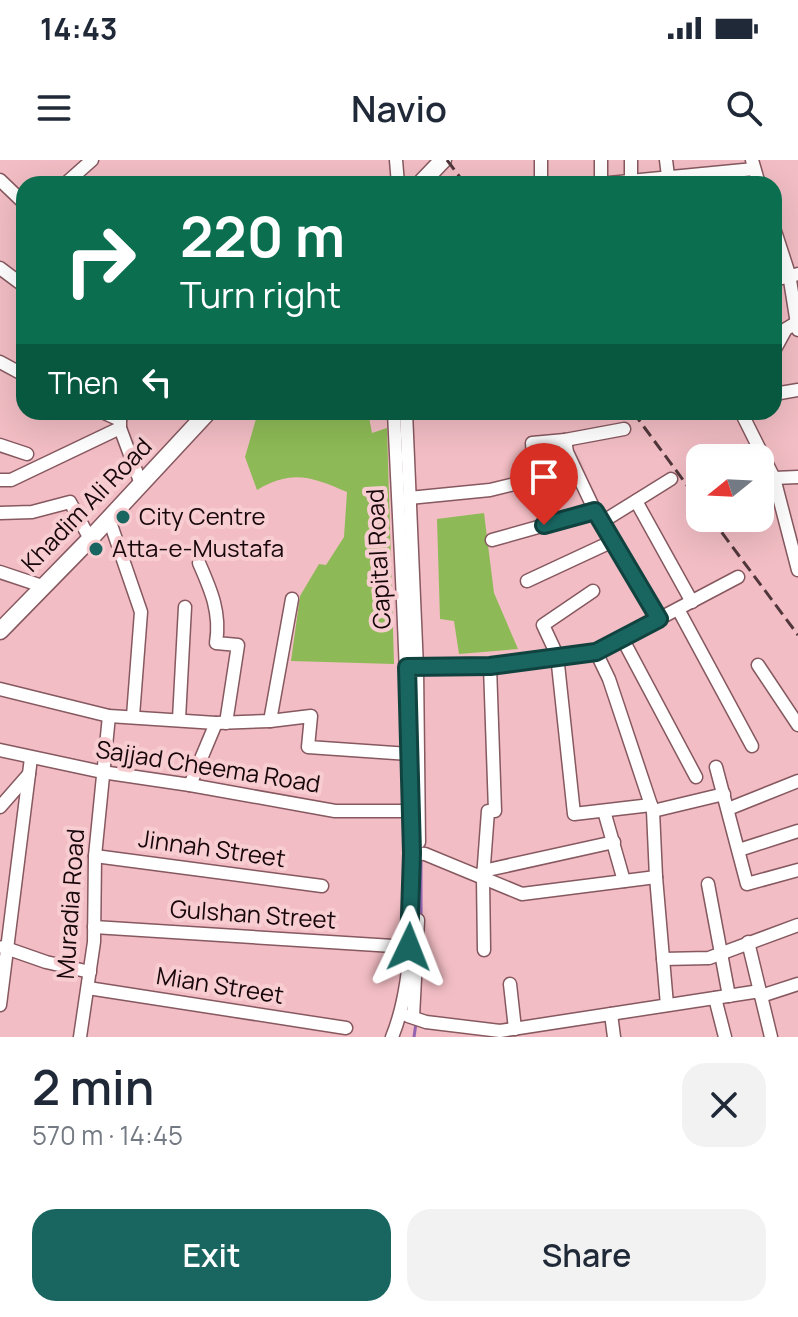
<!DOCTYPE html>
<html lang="en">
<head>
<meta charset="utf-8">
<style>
  body { margin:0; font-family:Manrope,sans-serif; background:#f2f2f3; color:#1f2937; height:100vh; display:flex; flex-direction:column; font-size:30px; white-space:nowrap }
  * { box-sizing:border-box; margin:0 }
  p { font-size:26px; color:#747a83 }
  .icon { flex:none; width:44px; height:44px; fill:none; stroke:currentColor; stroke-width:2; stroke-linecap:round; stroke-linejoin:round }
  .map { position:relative; height:877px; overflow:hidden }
  .sheet { display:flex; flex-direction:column; background:#fff; flex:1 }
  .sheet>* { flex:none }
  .top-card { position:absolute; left:16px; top:16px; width:766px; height:244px; border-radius:24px; box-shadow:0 8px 32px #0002; background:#0b6e4f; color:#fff; overflow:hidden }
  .needle { width:52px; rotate:252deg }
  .controls { position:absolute; left:686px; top:284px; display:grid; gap:16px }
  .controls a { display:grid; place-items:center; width:88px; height:88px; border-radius:16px; background:#fff; box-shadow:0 8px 32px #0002; font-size:40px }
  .pin { position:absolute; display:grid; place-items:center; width:68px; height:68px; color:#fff; margin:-82px -34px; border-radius:50% 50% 50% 0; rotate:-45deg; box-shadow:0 0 8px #0007 }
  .pin .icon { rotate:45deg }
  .me { position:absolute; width:88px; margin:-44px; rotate:2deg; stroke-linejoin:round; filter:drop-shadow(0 0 6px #0008) }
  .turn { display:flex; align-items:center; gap:28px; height:168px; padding:0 32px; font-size:36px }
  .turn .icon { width:104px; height:104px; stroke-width:2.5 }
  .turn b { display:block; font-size:56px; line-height:68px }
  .then { display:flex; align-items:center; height:76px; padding:0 32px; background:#0003; gap:16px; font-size:30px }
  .round { display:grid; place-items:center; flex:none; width:84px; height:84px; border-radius:24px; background:#f2f2f3 }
  .overview { display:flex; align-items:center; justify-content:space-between; height:136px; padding:0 32px }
  h1 { font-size:48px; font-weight:600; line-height:60px }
  .cta { display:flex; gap:16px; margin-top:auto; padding:16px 32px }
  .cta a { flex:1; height:92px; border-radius:24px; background:#196661; color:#fff; font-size:32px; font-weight:600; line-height:92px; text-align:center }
  .cta a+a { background:#f2f2f3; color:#1f2937 }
  .status { display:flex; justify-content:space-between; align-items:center; height:56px; padding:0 40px; background:#fff; direction:ltr }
  .status svg { height:22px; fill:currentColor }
  header { display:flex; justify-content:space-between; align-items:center; height:104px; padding:0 32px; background:#fff; font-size:36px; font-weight:600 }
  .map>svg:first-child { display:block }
  .green { fill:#8dba56 }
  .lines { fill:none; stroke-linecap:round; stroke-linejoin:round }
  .stream { stroke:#9462b1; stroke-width:3 }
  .minor-casing { stroke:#86585f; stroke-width:15 }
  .major-casing { stroke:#86585f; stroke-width:19 }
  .minor { stroke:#fff; stroke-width:12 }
  .major { stroke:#fff; stroke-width:16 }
  .rail { stroke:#51373b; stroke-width:3; stroke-dasharray:12 6; stroke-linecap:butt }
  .route-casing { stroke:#10423f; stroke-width:20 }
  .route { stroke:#196661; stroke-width:14 }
  .poi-dot { fill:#196661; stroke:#f8cdd2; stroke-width:3 }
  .labels { text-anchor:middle; stroke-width:8; stroke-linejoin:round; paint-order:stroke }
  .street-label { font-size:24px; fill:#17070a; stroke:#f8cdd2 }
  .poi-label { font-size:24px; fill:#17070a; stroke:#f8cdd2; text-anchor:start }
</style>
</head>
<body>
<div class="status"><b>14:43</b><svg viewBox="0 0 49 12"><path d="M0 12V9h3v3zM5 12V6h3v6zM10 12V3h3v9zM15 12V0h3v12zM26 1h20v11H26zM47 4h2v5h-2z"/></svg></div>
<header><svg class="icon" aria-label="menu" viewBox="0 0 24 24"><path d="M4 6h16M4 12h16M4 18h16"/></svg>Navio<svg class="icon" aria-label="search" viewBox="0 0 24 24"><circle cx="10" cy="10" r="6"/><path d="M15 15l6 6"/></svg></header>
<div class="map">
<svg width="798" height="877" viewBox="0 0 798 877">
  <rect width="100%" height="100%" fill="#f2bdc4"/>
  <!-- green -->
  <g class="green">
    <path d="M258,252H368L372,273L387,268L394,504L291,501L300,436L319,404L326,405L344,377L347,332C312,317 292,309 257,330L245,297Z"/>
    <polygon points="484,353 494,433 518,489 459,494 454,461 440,459 437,359"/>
  </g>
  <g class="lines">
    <!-- stream -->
    <g class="stream">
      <polyline points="421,756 421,696"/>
      <polyline points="414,877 416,863"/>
    </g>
    <!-- minor casing -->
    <g class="minor-casing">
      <g id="minor">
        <polyline points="396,0 398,24"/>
        <polyline points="541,0 541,24"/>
        <polyline points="601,0 601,24"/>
        <polyline points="631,0 631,23"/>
        <polyline points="666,0 669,24"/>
        <polyline points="752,0 759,24"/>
        <polyline points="0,20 24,43"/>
        <polyline points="65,24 92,0"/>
        <polyline points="599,24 754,9"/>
        <polyline points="774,68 789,114 798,170"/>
        <polyline points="0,108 24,126"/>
        <polyline points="774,120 798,114"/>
        <polyline points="774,191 786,169 796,163"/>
        <polyline points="0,202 24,215"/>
        <polyline points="774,234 798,230"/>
        <polyline points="102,252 120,260"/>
        <polyline points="120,252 120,268 141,324"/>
        <polyline points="406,252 417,508 419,682"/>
        <polyline points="741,252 774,318 798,410"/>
        <polyline points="565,280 567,292 595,351 659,459"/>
        <polyline points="0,285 27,294"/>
        <polyline points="774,318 798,317"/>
        <polyline points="0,320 11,320 120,268"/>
        <polyline points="409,338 490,330 535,319 532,283 565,280 624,269"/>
        <polyline points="636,341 692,442"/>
        <polyline points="0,353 32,352 70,342 90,379"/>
        <polyline points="109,359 141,452 133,556"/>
        <polyline points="602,362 671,319"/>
        <polyline points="492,380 595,351"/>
        <path d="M199,403C211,430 221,453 216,483L238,485L226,563"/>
        <polyline points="0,412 42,426"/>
        <polyline points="527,421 613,381"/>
        <polyline points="593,431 543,465 557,495 574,654 651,645"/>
        <polyline points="678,449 752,586"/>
        <polyline points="622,478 696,617"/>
        <polyline points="596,492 609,519 653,651 656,717 667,845"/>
        <polyline points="758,505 798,565"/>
        <polyline points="409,507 490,506 596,492 738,417"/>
        <polyline points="0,529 109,556 216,563 270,561 311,556 308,587 409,594"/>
        <polyline points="179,559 185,447"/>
        <polyline points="270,561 292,439"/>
        <polyline points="0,590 102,612 190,625 335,651 410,651"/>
        <polyline points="716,607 747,724 798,710"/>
        <polyline points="190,625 216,563"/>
        <polyline points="0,647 29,614"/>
        <polyline points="728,649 798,621"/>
        <polyline points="604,651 624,721"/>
        <polyline points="653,651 724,634"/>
        <polyline points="739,690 798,671"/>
        <polyline points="412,693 425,694 522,734 656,717"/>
        <polyline points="95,696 322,726"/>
        <polyline points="483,711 614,682"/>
        <polyline points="708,724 729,836"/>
        <polyline points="94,767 409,787"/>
        <polyline points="748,782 771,877"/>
        <polyline points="3,787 46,802 90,812"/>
        <polyline points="484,790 483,718 488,651 495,651 490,506"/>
        <polyline points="663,799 709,798 798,765"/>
        <polyline points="510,824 515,869"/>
        <polyline points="88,828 346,868"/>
        <polyline points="761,836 798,824"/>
        <polyline points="715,838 725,877"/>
        <polyline points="0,845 31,598"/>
        <polyline points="611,854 614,877"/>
        <polyline points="408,856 426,862 500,871 760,831"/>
        <polyline points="413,857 418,760"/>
        <polyline points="80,877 94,782 95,696 109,556"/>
        <path d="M392,877C418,814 412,716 410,648C408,516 400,384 394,252"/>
      </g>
    </g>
    <!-- major casing -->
    <g class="major-casing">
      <g id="major">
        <polyline points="420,24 443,0"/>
        <polyline points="0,471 90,379 208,252"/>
      </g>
    </g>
    <!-- minor -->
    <use href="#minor" class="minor"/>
    <!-- major -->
    <use href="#major" class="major"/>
    <!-- rail -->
    <g class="rail">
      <polyline points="447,0 465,24"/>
      <polyline points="633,252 700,343"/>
      <polyline points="711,358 798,475"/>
    </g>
  </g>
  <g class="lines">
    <!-- route casing -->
    <g class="route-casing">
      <polyline id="route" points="409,787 412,693 407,507 490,506 596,492 659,459 595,351 544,365"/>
    </g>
    <!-- route -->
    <use href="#route" class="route"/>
  </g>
  <!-- markers -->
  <g class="poi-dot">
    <circle cx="123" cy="357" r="8"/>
    <circle cx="96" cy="389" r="8"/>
  </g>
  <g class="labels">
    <!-- street labels -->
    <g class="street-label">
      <text transform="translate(87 345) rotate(-46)" y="8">Khadim Ali Road</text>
      <text transform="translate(379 399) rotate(-93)" y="8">Capital Road</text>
      <text transform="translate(208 607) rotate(9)" y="8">Sajjad Cheema Road</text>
      <text transform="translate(212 689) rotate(8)" y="8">Jinnah Street</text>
      <text transform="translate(71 744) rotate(-86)" y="8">Muradia Road</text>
      <text transform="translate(253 755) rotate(4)" y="8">Gulshan Street</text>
      <text transform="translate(220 826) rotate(9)" y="8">Mian Street</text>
    </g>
    <!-- poi labels -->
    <g class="poi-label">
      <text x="139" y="365">City Centre</text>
      <text x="112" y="397">Atta-e-Mustafa</text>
    </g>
  </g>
</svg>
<div class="controls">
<a><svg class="needle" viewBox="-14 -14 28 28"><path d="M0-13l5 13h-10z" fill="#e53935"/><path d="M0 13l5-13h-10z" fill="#747a83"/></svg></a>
</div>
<div class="pin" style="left:544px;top:365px;background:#d93025"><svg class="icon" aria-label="arrive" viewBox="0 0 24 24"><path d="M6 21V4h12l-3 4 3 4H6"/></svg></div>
<svg class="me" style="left:409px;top:787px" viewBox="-20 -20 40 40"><path d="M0-17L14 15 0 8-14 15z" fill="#196661" stroke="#fff" stroke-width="4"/></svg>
<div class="top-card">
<div class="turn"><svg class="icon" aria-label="right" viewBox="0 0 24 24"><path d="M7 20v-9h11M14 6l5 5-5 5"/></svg><div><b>220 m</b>Turn right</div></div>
<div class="then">Then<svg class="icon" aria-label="left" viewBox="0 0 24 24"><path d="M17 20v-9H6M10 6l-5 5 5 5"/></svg></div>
</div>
</div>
<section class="sheet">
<div class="overview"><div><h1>2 min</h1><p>570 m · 14:45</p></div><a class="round"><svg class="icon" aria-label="close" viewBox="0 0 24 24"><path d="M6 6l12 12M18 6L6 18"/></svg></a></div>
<div class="cta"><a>Exit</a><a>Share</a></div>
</section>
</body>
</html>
